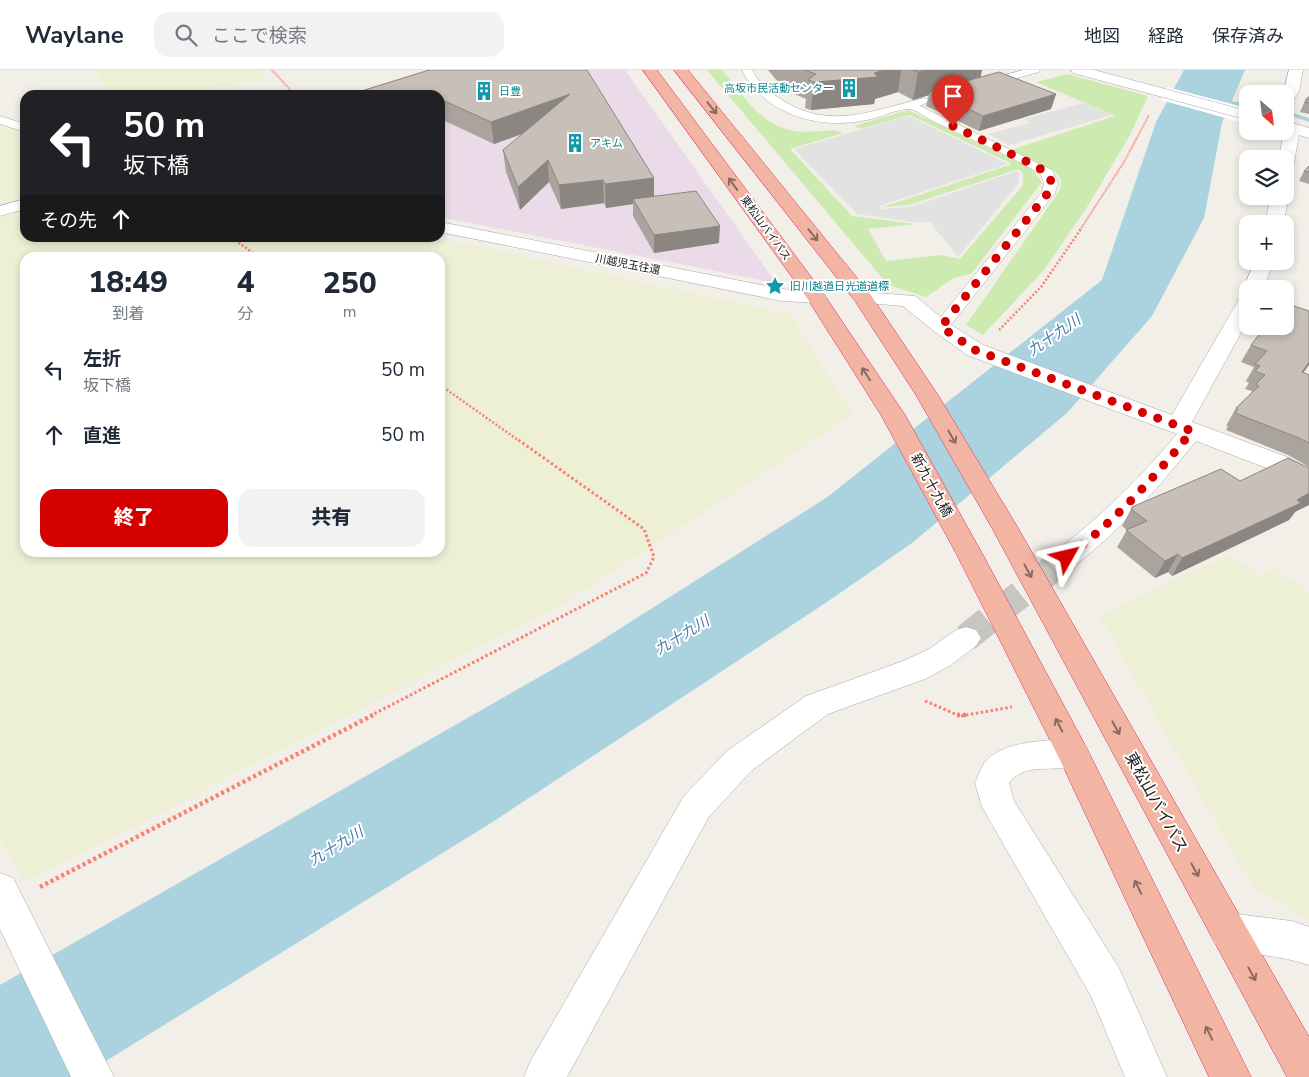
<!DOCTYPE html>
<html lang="ja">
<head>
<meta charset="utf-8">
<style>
  body { margin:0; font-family:"Nunito Sans","Noto Sans JP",sans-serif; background:#f2f2f3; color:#1f2937; height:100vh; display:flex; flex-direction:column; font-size:19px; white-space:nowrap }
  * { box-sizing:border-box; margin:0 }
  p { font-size:16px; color:#747a83 }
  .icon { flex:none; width:28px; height:28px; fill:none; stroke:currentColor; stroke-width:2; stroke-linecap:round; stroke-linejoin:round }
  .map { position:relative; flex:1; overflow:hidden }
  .side { position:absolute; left:20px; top:182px; width:425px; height:305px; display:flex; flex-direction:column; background:#fff; border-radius:15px; box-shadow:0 2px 8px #0003 }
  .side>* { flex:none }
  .banner { position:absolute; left:20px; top:20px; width:425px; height:152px; border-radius:15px; box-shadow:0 2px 8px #0003; background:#202124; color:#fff; overflow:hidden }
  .needle { width:32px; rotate:152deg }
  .fabs { position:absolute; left:1239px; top:15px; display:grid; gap:10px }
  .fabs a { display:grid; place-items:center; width:55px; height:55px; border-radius:10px; background:#fff; box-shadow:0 2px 8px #0003; font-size:25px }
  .pin { position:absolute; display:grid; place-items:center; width:42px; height:42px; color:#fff; margin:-51px -21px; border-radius:50% 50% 50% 0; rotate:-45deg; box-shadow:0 0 5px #0007 }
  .pin .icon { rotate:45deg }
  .me { position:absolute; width:55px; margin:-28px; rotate:53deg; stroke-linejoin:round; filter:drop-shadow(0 0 4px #0008) }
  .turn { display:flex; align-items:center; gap:18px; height:105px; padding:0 20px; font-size:22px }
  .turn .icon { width:65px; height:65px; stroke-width:2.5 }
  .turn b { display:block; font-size:35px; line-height:42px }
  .then { display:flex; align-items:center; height:48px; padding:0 20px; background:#0003; gap:10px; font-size:19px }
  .eta { display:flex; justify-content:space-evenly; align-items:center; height:85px; text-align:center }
  .eta b { font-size:30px; font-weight:800; line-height:35px }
  .action { display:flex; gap:10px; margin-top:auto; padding:10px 20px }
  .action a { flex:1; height:58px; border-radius:15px; background:#d40000; color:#fff; font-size:20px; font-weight:800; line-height:58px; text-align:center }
  .action a+a { background:#f2f2f3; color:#1f2937 }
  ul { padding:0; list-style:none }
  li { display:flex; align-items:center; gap:15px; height:65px; padding:0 20px }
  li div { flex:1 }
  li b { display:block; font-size:19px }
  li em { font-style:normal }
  header { display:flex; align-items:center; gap:30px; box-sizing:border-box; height:70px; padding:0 25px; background:#fff; border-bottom:1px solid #e0e1e3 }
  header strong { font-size:24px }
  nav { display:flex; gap:28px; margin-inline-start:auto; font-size:18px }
  .search { width:350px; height:45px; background:#f2f2f3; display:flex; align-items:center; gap:12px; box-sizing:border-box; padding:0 18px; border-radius:15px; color:#747a83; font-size:19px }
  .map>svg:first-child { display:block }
  .industrial { fill:#ebdbe8 }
  .farmland { fill:#eef0d5; fill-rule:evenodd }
  .grass { fill:#cdebb0 }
  .parking { fill:#e2e2e2 }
  .water { fill:#aad3df }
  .pier { fill:#fff }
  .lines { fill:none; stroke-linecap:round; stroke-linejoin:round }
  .stream { fill:#aad3df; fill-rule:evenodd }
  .minor-tunnel { stroke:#c8c6c1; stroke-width:28; stroke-dasharray:28 14; stroke-linecap:butt }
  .service-casing { stroke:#a9a9a9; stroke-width:1 }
  .minor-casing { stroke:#a9a9a9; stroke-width:1 }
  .tertiary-casing { stroke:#a9a9a9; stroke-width:1 }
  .trunk-casing { stroke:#dc2a67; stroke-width:1 }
  .path-far3 { stroke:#fa8072; stroke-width:2; stroke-dasharray:1 1; stroke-linecap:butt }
  .path-far2 { stroke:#fa8072; stroke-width:2.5; stroke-dasharray:2 2; stroke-linecap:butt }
  .path-far1 { stroke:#fa8072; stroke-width:3; stroke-dasharray:2.5 2.5; stroke-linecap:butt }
  .path { stroke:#fa8072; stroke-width:4.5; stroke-dasharray:3 3; stroke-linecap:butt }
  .service { fill:#fff; fill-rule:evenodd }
  .minor { fill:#fff; fill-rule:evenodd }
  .tertiary { fill:#fff; fill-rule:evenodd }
  .trunk { fill:#f2b4a3; fill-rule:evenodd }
  .wall { fill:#aba49e }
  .shaded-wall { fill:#8b8681 }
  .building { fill:#c7bfb8; stroke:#8b8681 }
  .oneway { stroke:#8a6b62 }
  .route { stroke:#d40000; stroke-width:9; stroke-dasharray:0 16.2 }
  .labels { text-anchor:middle; stroke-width:4; stroke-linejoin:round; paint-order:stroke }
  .far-culture-label { font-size:11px; fill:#0d838f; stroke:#fff; text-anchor:start }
  .far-street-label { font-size:11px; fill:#222; stroke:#fff }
  .street-label { font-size:14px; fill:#222; stroke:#fff }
  .water-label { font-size:15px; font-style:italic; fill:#4a7aab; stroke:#fff }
  .near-street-label { font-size:16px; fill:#222; stroke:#fff }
</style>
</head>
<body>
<header>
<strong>Waylane</strong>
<div class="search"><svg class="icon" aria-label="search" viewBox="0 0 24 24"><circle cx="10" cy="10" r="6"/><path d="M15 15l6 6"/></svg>ここで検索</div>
<nav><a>地図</a><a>経路</a><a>保存済み</a></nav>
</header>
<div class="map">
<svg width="1309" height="1007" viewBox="0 0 1309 1007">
  <rect width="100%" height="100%" fill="#f2efe9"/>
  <!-- industrial -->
  <polygon class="industrial" points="485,0 625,0 776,213 440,147 440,25 398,25"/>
  <!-- farmland -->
  <g class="farmland">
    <polygon points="95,0 259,0 266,8 178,25 109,25"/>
    <polygon points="0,56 25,65 25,126 0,134"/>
    <path d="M25,139V168H438L790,244L853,345L561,535L25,813L0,768V147ZM25,188H440V482H25Z"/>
    <polygon points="1230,484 1259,506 1276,498 1309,523 1309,850 1257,821 1249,811 1099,546"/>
  </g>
  <!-- grass -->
  <g class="grass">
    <path d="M707,0H722C747,30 763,60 805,62C817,62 833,58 843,63L790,79L852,146L916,154L868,159L886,191L941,185L960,189L1023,115V104L1019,99L909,135L883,137L1012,94L910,45L860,59L854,56L908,40L1018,92L1030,98L1042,112L972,203L952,209L926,227L888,215Z"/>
    <polygon points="1067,4 1148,26 1130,65 1089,134 1045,199 983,265 966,255 1060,120 1061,109 1057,103 1011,80 1115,46 1036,12"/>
  </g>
  <!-- parking -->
  <g class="parking">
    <polygon points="1083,33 1112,45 1009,75 988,64 1030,53 1024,49"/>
    <polygon points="909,46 1008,94 879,136 880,139 911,137 1017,101 1020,104 1018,114 958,187 930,152 913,152 857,144 794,79"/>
  </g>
  <!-- water -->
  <polygon class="water" points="1184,0 1245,0 1232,31 1247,34 1247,38 1229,36 1222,53 1204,148 1152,246 1067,343 912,473 827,532 491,753 80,1007 0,1007 0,915 583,582 826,428 1102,210 1156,52"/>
  <!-- pier -->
  <polygon class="pier" points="1167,17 1247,38 1247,54 1161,30"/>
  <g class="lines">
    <!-- stream -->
    <polygon class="stream" points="1293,43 1309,48 1309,52 1291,46 1291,44"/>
    <!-- minor-tunnel -->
    <polyline class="minor-tunnel" points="966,568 1067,487"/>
    <!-- service casing -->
    <g class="service-casing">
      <g id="service">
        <path d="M742,0H752C759,13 770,22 782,30C830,61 874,40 924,28L928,29L930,31L920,36L1052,100L1058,113L1055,123L947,260H935L933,257L935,254L1042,122L1044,113L1041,105C1009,84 970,69 935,52C928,49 916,39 908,39C897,39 879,48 867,50C821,60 765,46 742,0Z"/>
        <polygon points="1023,0 1040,0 1039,2 984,17 979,14 980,12"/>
        <polygon points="0,46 25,54 25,62 0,54"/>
      </g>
    </g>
    <!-- minor casing -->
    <g class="minor-casing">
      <g id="minor">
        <polygon points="1289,0 1303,0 1299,21 1290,36 1285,37 1285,24 1283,24"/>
        <polygon points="1295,54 1300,56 1303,59 1299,65 1293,98 1291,102 1285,103 1285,89 1279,89 1283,65 1290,56"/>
        <polygon points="1285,122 1289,126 1283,154 1265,154 1271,126 1285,126"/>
        <polygon points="25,129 25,139 0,146 0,136"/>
        <polygon points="440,152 782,219 823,223 826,227 823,231 816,233 782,231 440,162"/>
        <polygon points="1255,191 1274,191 1263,219 1248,219 1248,224 1246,223 1243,219"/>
        <path d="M863,222L915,226L948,253L983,275L1172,345L1238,231L1241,227L1248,225V250L1192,352L1287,387L1309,399V417L1300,415L1269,399L1196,371L1157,418L1110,466L1077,494L1067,497L1057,494L1053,487L1057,480C1102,446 1141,407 1177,364L967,285L934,261L903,236L856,232L853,228L856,224Z"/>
        <polygon points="966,557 976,560 981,568 976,576 951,595 925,609 828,644 751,701 708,748 567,1007 524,1007 530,992 684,726 727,681 806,626 903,591 929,579 956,560"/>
        <path d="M1055,670L1074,671L1085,675L1090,685L1085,695C1061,704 1026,690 1009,713L1014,731L1119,898L1167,1007H1125L1091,926L982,737L975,713C978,706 981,698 985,692C1000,674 1034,671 1055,670Z"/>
        <polygon points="0,803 13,808 114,1007 71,1007 0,859"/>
        <path d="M1228,843L1292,851L1309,857V895C1278,884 1245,886 1215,874L1209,861L1215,848Z"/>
      </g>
    </g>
    <!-- tertiary casing -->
    <g class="tertiary-casing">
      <g id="tertiary">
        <polygon points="1071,0 1094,0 1248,41 1248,50 1073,3"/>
        <polygon points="1285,51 1309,58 1309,68 1285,61"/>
      </g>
    </g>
    <!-- trunk casing -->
    <g class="trunk-casing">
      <g id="trunk">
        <polygon points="643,0 657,0 823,223 905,345 983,485 1085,675 1251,1007 1209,1007 1061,692 957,485 881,345 807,228"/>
        <polygon points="674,0 688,0 870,224 938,325 1018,458 1309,967 1309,1007 1287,1007 992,458 916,325 855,231"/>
      </g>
    </g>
    <!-- path-far3 -->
    <g class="path-far3">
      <polyline points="272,0 295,25"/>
      <polyline points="1080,160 1124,92 1149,45"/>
    </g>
    <!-- path-far2 -->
    <g class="path-far2">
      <polyline points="232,168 260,188"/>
      <polyline points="999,260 1041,217 1081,159"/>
      <polyline points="440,315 518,370"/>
    </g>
    <!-- path-far1 -->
    <g class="path-far1">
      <polyline points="925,631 960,646"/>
      <polyline points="370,646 646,503 654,487 644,459 517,369"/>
      <polyline points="961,646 1012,637"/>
    </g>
    <!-- path -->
    <g class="path">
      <polyline points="957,645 968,645"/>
      <polyline points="40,817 373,645"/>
    </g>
    <!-- service -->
    <use href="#service" class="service"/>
    <!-- minor -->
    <use href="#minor" class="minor"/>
    <!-- tertiary -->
    <use href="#tertiary" class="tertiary"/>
    <!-- trunk -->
    <use href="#trunk" class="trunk"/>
  </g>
  <!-- wall -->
  <g class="wall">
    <polygon points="429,0 654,108 654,126 719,173 654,183 633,146 633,134 606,138 604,133 561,139 549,112 520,140 506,102 503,80 523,64 494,74 443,50 440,51 440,25 356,25 355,23"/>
    <polygon points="768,0 982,0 980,7 1056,24 1051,39 979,61 926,36 929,25 913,30 898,22 875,29 874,34 811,40 805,38 806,29 797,25 779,13"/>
    <polygon points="1309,26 1309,44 1300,42 1306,28"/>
    <polygon points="1309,96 1309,114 1299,111 1304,101"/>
    <polygon points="1266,256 1303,302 1309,305 1309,397 1288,385 1226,360 1228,356 1226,356 1236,338 1251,324 1252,321 1245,319 1249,313 1246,311 1254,297 1241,292 1251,275"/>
    <polygon points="1240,411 1295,442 1289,450 1172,506 1168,502 1155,508 1117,477 1127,460 1122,456 1131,439"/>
  </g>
  <!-- shaded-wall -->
  <g class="shaded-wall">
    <polygon points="885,0 901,0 898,22 875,29 874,34 811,40 814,12 874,3"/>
    <polygon points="927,0 982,0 980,10 930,21 929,25 913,30 918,2"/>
    <polygon points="570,24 572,45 494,74 491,52"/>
    <polygon points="1056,24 1051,39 979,61 983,46"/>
    <polygon points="440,30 443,50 440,51"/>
    <polygon points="548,90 549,112 520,140 518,117"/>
    <polygon points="654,108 654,131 633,129 633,134 606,138 605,114"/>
    <polygon points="603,110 604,133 561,139 559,115"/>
    <polygon points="720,156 719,173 654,183 654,165"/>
    <polygon points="1309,292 1309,295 1291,319 1302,302"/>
    <polygon points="1309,423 1309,435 1295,442 1289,450 1172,506 1182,488"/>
    <polygon points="1178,484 1168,502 1155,508 1165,491"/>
  </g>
  <!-- building -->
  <g class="building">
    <polygon points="429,0 587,0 654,108 605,114 603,110 559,115 548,90 518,117 503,80 570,24 491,52 440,29 440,25 359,25 355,23"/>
    <polygon points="804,0 885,0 874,3 878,7 814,12 808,10 816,4"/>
    <polygon points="913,0 927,0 918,2"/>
    <polygon points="999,2 1056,24 983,46 930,21"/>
    <polygon points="1309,29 1309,33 1305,32"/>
    <polygon points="1309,96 1309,102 1304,101"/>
    <polygon points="696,121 720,156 654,165 633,129"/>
    <polygon points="1285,233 1309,241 1309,292 1302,302 1309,305 1309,373 1299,368 1235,343 1238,339 1236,338 1259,316 1256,314 1265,305 1255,301 1260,296 1255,294 1267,281 1251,275 1266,256 1285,256"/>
    <polygon points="1288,388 1309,398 1309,423 1297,430 1301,433 1182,488 1178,484 1165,491 1126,460 1147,451 1131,439 1132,437 1221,399 1240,411"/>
  </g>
  <!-- one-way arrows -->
  <defs><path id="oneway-shaft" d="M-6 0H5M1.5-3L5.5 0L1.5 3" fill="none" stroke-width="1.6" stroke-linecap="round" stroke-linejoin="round" transform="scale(1.25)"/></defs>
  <g class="oneway">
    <use href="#oneway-shaft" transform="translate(712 38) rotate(51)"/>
    <use href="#oneway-shaft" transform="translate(733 114) rotate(-126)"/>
    <use href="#oneway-shaft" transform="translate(813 165) rotate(51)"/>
    <use href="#oneway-shaft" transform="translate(866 304) rotate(-123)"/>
    <use href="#oneway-shaft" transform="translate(952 367) rotate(60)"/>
    <use href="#oneway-shaft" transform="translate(1028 501) rotate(61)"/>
    <use href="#oneway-shaft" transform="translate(1059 655) rotate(-117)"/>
    <use href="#oneway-shaft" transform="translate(1116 658) rotate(61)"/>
    <use href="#oneway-shaft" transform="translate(1195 800) rotate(61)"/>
    <use href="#oneway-shaft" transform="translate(1138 817) rotate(-116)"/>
    <use href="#oneway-shaft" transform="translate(1252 904) rotate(61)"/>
    <use href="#oneway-shaft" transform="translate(1209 963) rotate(-116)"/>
  </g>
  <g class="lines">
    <!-- route -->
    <path class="route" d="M953,56L1036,96L1047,103L1052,113L1048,123L941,257L975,280L1192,361C1155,407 1114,452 1067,487"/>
  </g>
  <!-- icons -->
  <defs>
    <g id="building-bare" transform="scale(1.5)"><path d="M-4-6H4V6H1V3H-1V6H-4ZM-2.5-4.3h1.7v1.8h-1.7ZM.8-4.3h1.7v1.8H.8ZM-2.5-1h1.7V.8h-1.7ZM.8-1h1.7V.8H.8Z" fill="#0f9aa8" stroke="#fff" stroke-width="2.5" paint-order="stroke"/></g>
    <g id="sight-bare" transform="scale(1.5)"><path d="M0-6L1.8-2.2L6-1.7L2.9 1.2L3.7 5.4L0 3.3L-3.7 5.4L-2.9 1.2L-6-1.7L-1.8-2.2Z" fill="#0f9aa8" stroke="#fff" stroke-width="2.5" paint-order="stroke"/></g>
  </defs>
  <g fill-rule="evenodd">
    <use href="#building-bare" x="849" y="18"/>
    <use href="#building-bare" x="484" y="21"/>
    <use href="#building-bare" x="575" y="73"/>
    <use href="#sight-bare" x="775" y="216"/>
  </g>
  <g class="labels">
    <!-- far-culture labels -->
    <g class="far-culture-label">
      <text x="834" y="22" text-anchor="end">高坂市民活動センター</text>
      <text x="499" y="25">日豊</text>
      <text x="590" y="77">アキム</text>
      <text x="790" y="220">旧川越道日光道道標</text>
    </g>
    <!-- far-street labels -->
    <g class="far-street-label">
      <text transform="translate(766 158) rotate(54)" y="4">東松山バイパス</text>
      <text transform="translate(628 194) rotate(11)" y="4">川越児玉往還</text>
    </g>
    <!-- street labels -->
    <g class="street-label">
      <text transform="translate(932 415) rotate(61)" y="5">新九十九橋</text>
    </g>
    <!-- water labels -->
    <g class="water-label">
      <text transform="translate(1054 265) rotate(-34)" y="5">九十九川</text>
      <text transform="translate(682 565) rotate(-31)" y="5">九十九川</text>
      <text transform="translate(336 776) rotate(-31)" y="5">九十九川</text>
    </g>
    <!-- near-street labels -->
    <g class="near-street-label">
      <text transform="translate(1157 732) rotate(61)" y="6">東松山バイパス</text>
    </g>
  </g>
</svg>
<div class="fabs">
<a><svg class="needle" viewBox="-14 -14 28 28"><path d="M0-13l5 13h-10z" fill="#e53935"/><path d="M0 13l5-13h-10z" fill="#747a83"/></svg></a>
<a><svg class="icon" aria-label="layers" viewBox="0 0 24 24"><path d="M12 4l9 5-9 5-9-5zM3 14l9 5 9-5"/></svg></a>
<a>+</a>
<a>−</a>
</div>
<div class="pin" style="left:953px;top:56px;background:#d93025"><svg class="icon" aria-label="arrive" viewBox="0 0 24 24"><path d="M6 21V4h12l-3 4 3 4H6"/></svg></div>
<svg class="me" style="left:1067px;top:487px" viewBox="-20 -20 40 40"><path d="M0-17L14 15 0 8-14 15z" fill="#d40000" stroke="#fff" stroke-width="4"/></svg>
<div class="banner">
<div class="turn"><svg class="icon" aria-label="left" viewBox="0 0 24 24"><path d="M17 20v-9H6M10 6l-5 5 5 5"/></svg><div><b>50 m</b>坂下橋</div></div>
<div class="then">その先<svg class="icon" aria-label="ahead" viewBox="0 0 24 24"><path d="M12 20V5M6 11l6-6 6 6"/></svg></div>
</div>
<section class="side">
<div class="eta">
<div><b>18:49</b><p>到着</p></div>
<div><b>4</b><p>分</p></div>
<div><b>250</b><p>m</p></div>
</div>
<ul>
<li><svg class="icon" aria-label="left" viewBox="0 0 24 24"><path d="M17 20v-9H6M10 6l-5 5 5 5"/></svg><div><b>左折</b><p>坂下橋</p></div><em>50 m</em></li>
<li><svg class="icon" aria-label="ahead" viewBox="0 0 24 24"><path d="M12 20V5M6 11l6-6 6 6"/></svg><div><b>直進</b></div><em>50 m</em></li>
</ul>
<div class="action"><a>終了</a><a>共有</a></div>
</section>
</div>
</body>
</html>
